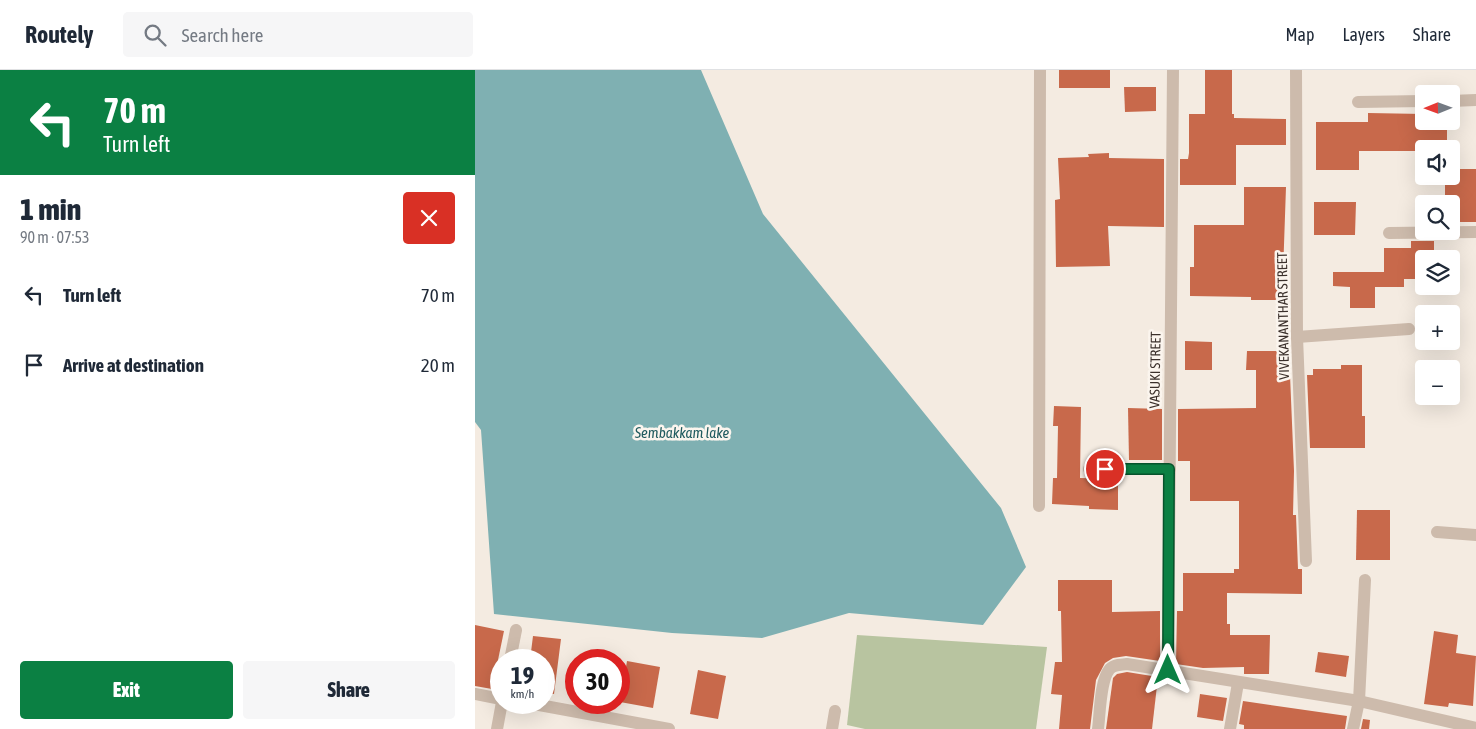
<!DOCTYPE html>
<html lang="en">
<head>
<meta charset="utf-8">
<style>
  body { margin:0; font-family:"Asap Condensed",sans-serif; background:#f6f6f7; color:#1f2937; height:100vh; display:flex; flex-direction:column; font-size:19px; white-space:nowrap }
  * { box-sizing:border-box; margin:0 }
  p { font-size:16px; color:#747a83 }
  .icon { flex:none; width:28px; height:28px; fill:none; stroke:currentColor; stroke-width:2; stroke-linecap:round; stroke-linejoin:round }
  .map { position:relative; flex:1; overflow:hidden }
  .sheet { display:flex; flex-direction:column; background:#fff; width:475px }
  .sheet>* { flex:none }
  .banner { background:#0b8043; color:#fff; overflow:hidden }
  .needle { width:32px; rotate:269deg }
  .tools { position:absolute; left:940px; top:15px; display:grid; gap:10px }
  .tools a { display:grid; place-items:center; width:45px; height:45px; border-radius:5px; background:#fff; box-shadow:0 5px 20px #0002; font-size:25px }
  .speed { position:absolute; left:15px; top:579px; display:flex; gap:10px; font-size:25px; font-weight:700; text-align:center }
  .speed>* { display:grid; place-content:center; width:65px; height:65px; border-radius:50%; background:#fff; box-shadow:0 5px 20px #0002; line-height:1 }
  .speed small { font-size:12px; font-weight:400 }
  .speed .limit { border:8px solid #d22; background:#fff; color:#111 }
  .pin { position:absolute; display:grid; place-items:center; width:42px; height:42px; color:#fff; margin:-21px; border:2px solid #fff; border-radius:50%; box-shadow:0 1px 5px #0007 }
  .me { position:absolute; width:55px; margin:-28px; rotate:0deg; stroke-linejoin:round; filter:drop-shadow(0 0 4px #0008) }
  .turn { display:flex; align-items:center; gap:18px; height:105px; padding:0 20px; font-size:22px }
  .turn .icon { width:65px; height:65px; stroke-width:2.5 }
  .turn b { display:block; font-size:35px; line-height:42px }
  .round { display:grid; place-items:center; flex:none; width:52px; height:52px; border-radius:5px; background:#f6f6f7 }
  .summary { display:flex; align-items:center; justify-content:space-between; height:85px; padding:0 20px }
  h1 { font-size:30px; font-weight:800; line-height:38px }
  .button { display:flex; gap:10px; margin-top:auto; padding:10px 20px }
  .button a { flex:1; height:58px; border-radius:5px; background:#0b8043; color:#fff; font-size:20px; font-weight:800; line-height:58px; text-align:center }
  .button a+a { background:#f6f6f7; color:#1f2937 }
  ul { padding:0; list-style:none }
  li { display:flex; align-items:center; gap:15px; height:70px; padding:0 20px }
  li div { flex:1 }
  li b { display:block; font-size:19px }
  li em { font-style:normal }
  header { display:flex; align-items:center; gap:30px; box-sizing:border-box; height:70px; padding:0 25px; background:#fff; border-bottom:1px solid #e0e1e3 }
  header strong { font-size:24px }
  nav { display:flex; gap:28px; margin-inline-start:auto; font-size:18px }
  .search { width:350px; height:45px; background:#f6f6f7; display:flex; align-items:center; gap:12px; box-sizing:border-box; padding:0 18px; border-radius:5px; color:#747a83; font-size:19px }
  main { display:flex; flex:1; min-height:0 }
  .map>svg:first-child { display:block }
  .green { fill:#b8c4a0 }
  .water { fill:#7fb0b2 }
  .building { fill:#c8694b }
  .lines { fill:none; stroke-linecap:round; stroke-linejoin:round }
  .minor { stroke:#cdbbac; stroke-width:12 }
  .route-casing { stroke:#07532c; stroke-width:12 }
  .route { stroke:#0b8043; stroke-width:9 }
  .labels { text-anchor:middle; stroke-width:5; stroke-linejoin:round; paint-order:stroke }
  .street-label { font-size:14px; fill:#3b302b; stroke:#fbf5ee }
  .water-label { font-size:15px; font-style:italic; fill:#1f5a5e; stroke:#fbf5ee }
</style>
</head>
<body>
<header>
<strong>Routely</strong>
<div class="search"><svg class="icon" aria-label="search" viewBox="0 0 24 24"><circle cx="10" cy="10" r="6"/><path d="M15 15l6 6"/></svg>Search here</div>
<nav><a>Map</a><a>Layers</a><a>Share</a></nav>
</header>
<main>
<section class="sheet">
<div class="banner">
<div class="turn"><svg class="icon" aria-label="left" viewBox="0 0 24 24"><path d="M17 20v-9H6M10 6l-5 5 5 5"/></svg><div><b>70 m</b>Turn left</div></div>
</div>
<div class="summary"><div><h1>1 min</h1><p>90 m · 07:53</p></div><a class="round" style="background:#d93025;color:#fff"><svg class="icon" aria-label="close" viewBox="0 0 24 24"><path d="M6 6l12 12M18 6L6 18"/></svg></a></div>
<ul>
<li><svg class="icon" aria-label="left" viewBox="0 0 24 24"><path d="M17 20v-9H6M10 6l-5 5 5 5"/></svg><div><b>Turn left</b></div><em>70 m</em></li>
<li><svg class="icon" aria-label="arrive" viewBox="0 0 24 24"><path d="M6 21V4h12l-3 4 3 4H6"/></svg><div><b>Arrive at destination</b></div><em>20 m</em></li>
</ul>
<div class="button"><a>Exit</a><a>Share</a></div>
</section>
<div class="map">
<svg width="1001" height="659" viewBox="0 0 1001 659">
  <rect width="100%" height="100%" fill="#f4ebe1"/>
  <!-- green -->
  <polygon class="green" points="382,565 572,577 561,659 390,659 372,655"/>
  <!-- water -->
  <polygon class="water" points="0,0 226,0 288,144 526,438 551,497 508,555 374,543 287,568 197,563 19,544 6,360 0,352"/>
  <!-- building -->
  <g class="building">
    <rect x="584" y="0" width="51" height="18"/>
    <polygon points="730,0 757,0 757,44 759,44 759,48 811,49 811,75 761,75 761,115 705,115 705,89 713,89 714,83 714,44 730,44"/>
    <polygon points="649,17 681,17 681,41 650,42"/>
    <polygon points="893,43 949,44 949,51 972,51 972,79 949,79 949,90 942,90 942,81 884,81 884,100 841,100 841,52 893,52"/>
    <polygon points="634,83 634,88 689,89 689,157 633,156 635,196 581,197 580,130 585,129 583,88 614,87 613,84"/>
    <polygon points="976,99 1001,99 1001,152 976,152 976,134 970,134 970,106 976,106"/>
    <polygon points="769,117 811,117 808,204 811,204 811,230 776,230 776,227 715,226 715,197 719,197 719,155 769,155"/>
    <polygon points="839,132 881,132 880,165 839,165"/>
    <polygon points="936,171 959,171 959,189 949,189 949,209 929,209 929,217 900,217 900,238 875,238 875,217 858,216 858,202 909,202 909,178 936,178"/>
    <polygon points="710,271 737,272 737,300 710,300"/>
    <polygon points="772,281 808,281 808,305 815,305 819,401 818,445 821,445 823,499 827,499 827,524 752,523 752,554 755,554 755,565 795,565 794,604 769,604 769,597 728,598 701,594 702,541 708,541 708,503 759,503 759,499 764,499 764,431 715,431 715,391 703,391 703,339 781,338 781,300 771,300"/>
    <polygon points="866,295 887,295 887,346 890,346 890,378 835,378 832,305 838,305 838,299 866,299"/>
    <polygon points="579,336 606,337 605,408 643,409 643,440 614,439 614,436 577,434 578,408 582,408 583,356 578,356"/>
    <polygon points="653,338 687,339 687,390 654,390"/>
    <polygon points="882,440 915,440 915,490 881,490"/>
    <polygon points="583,510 637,510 637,542 685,541 685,591 651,586 638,588 630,593 621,610 615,659 584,659 587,625 576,624 580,592 587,592 586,541 583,541"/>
    <polygon points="0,555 29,561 17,619 0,616"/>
    <polygon points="959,561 983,565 981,583 1001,586 998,636 974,633 973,637 949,634"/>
    <polygon points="58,566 86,569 79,624 69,623 69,590 55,590"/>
    <polygon points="843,582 874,586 871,607 840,602"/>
    <polygon points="152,591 185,597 178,638 145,632"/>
    <polygon points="223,600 251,606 243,649 215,644"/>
    <polygon points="652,602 683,607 677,659 631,659 638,608 642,604"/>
    <polygon points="725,624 752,628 748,651 722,647"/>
    <polygon points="768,631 872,646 870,659 769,659 769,655 764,654"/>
    <polygon points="888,649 895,650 894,659 886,659"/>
  </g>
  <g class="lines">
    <!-- minor -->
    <g class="minor">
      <polyline points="821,0 822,267 831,491"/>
      <polyline points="976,31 1001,30"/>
      <polyline points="883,32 949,31"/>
      <polyline points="914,163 1001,162"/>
      <polyline points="822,267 934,259"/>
      <polyline points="614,399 695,399"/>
      <polyline points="564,436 565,0"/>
      <polyline points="962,462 1001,465"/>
      <polyline points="35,590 41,560"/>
      <polyline points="693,600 698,0"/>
      <polyline points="0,624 26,629"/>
      <polyline points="48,632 194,659"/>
      <polyline points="22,659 27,632"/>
      <polyline points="357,659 360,641"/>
      <path d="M623,659C625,645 625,611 634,600C638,594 646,595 652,594L884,631L1001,658"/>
      <polyline points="755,659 763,613"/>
      <polyline points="878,659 884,631 890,510"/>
    </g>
  </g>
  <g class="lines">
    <!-- route casing -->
    <g class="route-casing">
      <polyline id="route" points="630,399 694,399 693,600"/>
    </g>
    <!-- route -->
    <use href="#route" class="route"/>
  </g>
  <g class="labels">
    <!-- street labels -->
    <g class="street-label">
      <text transform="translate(808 246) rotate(-91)" y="5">VIVEKANANTHAR STREET</text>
      <text transform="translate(680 300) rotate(-89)" y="5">VASUKI STREET</text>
    </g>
    <!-- water labels -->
    <g class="water-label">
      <text x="207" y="368">Sembakkam lake</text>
    </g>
  </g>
</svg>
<div class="tools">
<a><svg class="needle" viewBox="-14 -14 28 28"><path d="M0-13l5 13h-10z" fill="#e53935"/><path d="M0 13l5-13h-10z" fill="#747a83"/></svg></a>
<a><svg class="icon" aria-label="sound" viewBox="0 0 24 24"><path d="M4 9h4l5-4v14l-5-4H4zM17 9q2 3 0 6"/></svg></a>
<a><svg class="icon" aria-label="search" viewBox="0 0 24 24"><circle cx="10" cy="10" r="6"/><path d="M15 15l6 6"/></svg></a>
<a><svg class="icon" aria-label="layers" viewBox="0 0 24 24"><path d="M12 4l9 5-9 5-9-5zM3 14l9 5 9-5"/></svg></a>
<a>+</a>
<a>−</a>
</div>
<div class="speed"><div>19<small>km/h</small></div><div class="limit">30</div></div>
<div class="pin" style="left:630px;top:399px;background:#d93025"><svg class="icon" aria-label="arrive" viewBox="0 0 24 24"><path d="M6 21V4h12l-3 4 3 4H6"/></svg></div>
<svg class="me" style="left:693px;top:600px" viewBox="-20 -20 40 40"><path d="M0-17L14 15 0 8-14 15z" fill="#0b8043" stroke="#fff" stroke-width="4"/></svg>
</div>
</main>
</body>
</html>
